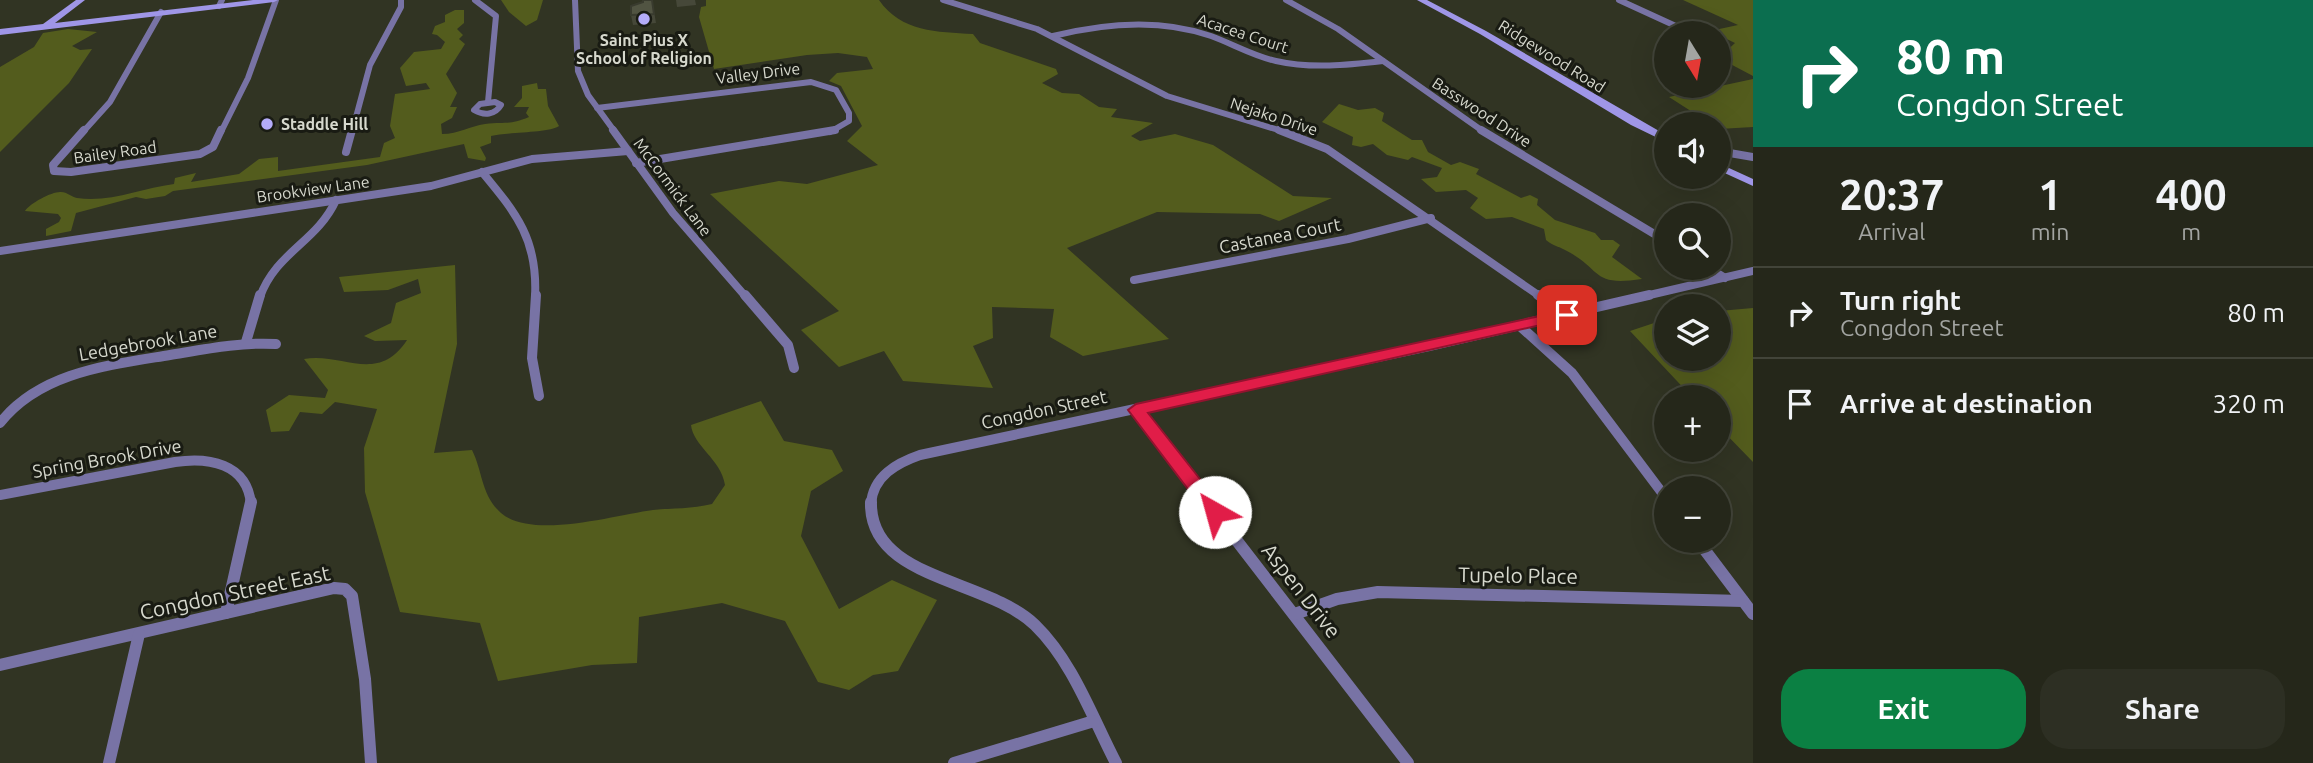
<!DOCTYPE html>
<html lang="en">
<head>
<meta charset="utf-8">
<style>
  body { margin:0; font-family:Ubuntu,sans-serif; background:#2d2f23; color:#f1f3f6; height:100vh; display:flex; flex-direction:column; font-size:26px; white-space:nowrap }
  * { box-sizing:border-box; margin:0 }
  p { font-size:23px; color:#a3a5a2 }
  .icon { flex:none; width:38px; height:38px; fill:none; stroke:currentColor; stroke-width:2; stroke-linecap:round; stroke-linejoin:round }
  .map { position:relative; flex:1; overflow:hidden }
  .side { display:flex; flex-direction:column; background:#25271a; width:560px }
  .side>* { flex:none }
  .banner { background:#0b6e4f; color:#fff; overflow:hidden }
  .needle { width:46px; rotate:169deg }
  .controls { position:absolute; left:1654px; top:21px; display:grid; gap:14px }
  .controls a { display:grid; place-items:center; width:77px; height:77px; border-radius:50%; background:#25271a; box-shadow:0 7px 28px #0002,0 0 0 2px #424439; font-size:35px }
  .pin { position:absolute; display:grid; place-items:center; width:60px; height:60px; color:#fff; margin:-30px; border-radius:14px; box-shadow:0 4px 10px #0006 }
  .me { position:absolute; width:77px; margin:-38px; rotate:322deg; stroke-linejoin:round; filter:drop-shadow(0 0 5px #0008) }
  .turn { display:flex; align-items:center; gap:24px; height:147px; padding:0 28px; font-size:32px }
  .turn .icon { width:91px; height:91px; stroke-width:2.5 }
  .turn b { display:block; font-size:49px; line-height:60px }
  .eta { display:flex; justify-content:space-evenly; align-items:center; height:119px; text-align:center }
  .eta b { font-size:42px; font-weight:700; line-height:49px }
  .action { display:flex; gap:14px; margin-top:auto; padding:14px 28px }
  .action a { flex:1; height:80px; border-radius:28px; background:#0b8043; color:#fff; font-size:28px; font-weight:700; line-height:80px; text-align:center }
  .action a+a { background:#2d2f23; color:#f1f3f6 }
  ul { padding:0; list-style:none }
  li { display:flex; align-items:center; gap:21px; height:91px; padding:0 28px; border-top:2px solid #424439 }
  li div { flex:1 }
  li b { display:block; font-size:26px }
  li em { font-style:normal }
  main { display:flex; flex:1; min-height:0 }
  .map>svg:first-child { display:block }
  .green { fill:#535c1d }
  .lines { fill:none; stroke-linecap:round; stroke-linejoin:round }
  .street-far3 { stroke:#7873a5; stroke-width:6 }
  .street-far2 { stroke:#7873a5; stroke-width:8 }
  .street-far1 { stroke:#7873a5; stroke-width:10 }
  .street { stroke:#7873a5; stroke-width:12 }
  .secondary { fill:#9f96e7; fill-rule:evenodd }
  .wall { fill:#464839 }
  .building { fill:#515442; stroke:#393b2e; stroke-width:2 }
  .route { fill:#e11d48; stroke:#92132f; stroke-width:2 }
  .poi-dot { fill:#b4acf9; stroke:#191b13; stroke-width:2.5 }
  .labels { text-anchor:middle; stroke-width:6; stroke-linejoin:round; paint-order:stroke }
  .far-street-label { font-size:16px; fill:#d7d9ce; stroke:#191b13 }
  .far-poi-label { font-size:16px; font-weight:bold; fill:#d7d9ce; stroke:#191b13 }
  .street-label { font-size:18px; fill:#d7d9ce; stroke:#191b13 }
  .near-street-label { font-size:21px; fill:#d7d9ce; stroke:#191b13 }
</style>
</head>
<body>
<main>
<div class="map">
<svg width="1753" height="763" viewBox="0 0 1753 763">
  <rect width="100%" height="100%" fill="#313423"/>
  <!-- green -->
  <g class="green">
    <polygon points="501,0 543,0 537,20 526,26 509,12"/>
    <path d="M706,0H879C901,32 937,32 973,34L980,43L1056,69L1058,74L1042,83L1062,93L1079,94L1099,107L1117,109L1111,117L1153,123L1131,136L1140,141L1175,134L1213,145L1293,196L1332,198L1279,221L1260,214L1157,212L1067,248L1169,339L1083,356L1050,337L1054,309L992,307L993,338L973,346L993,388L903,381L884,351L839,367L801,330L839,311L710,194L779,181L807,184L878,165L847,141L862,126L841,86L829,81L837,73L873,69L867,57L838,53L807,55L714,69L699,17L701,7L706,6Z"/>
    <polygon points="1683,0 1753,0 1753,76 1719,58 1735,43 1710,31 1738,25"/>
    <path d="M455,10H464V23L457,29L463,35L459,39L465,44L446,74L457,93L450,107H457L452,118L441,124L442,134C459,134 470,126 485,124C505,121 507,126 529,117L526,113L529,107H514L522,98V86L537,83L538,89H546L548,106L559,126C549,133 508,132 491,136V143L480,147L486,158L485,161L468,158L464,144L367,165L173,191L165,196L146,199L136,197L76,213L71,231L46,236V229L59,222L61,218L58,214L25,211C30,203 53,191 61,192C67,192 72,197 77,198C110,203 142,188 174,184L175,178L196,173L191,182L239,174L259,159L278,157V171L380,157L384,143L395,138L390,126L395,94L430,89L426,83L406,86L400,68L414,52L441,49L445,42L437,35L432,34L435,26L445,22V15Z"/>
    <polygon points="68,29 97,32 72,46 80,50 92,49 69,83 0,152 0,67 34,47 43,33"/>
    <polygon points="1753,79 1753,127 1719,129 1718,124 1711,124 1669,97"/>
    <path d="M1339,104L1358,110L1375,108L1384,113L1382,121L1412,140H1422L1428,152L1451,165L1460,162L1479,169L1476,174L1521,198L1530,195L1538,199L1537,205L1555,220L1595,233L1601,240H1613L1620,245L1612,257L1642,279C1590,287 1603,269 1565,250C1558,246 1553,246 1546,240L1544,229L1512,217L1486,219L1470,208L1478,198L1466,190L1436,192L1421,179L1437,177L1442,168L1412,157L1408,160L1387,155L1373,144L1361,147L1352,145L1353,137L1322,122Z"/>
    <path d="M455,265L457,344L434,453L472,450C483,472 481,495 501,513C532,540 615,515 653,510C673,508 692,509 712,504L725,485C721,459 693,446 691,425L761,401L784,441L832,450L843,471L811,491L801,536L839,609L892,580L937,600L898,671L873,675L849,690L818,682L785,621L722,603L639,617L637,663L592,665L498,681L480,623L400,612L365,492L364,448L377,409L335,402L322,414L300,412L289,431L271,432L266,410L289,395L325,398L328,390L304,359C342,352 378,385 407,340L375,341L364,336L391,323L396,303L421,293L418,279L388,290L344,292L339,277Z"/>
    <polygon points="1753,308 1753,462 1719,427 1718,397 1692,397 1630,331 1666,319 1666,359 1718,359 1719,311"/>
  </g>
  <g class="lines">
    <!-- street-far3 -->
    <g class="street-far3">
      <polyline points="475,0 496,16 488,102"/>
      <polyline points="575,0 578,71 588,95 615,132"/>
      <polyline points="943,0 1037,29 1167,96 1285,132"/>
      <polyline points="1286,0 1338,29 1484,132"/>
      <polyline points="1619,0 1691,33"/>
      <polyline points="219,6 222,0"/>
      <path d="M1053,36C1105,23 1160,18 1211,36C1233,44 1253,56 1276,61C1311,69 1348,65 1383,61"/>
      <path d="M495,102L501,105C495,115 484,116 474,110L480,104Z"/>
      <polyline points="597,108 811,82 836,90 849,113 849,121 830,132"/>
      <polyline points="83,132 110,102 161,12"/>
      <polyline points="221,132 248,78 276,0"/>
      <polyline points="352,132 370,65 401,7 401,0"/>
    </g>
    <!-- street-far2 -->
    <g class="street-far2">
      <polyline points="84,130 53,165 54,171 71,172 200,154 213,147 221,130"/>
      <polyline points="613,130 673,213 746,297"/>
      <polyline points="1279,130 1327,149 1541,297"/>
      <polyline points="1481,130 1666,241"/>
      <polyline points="1718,151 1753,157"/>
      <polyline points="346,152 352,130"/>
      <polyline points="636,163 835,130"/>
      <path d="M482,172C517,214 538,240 535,297"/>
      <polyline points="0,251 431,186 532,159 628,151"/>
      <polyline points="1709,268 1725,278"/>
      <polyline points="1134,280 1348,239 1431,218"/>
      <path d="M260,297C276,252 317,242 336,200"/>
      <polyline points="1641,297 1753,271"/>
    </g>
    <!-- street-far1 -->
    <g class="street-far1">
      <polyline points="536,295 532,358 539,396"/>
      <polyline points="745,295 788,345 794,368"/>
      <polyline points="1538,295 1567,315"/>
      <polyline points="1520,326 1572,373 1666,498"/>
      <polyline points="246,342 260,295"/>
      <polyline points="1136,410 1208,504"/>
      <path d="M0,423C40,372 109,365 170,355C206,349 240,342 276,344"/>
      <path d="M0,495L175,462C208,457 247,463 251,504"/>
      <path d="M871,504C873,476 897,463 920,455L1429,346L1649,295"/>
    </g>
    <!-- street -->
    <g class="street">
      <path d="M871,502C869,580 986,578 1035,625C1073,662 1092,717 1116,763"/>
      <polyline points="1207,502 1408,763"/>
      <polyline points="1698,541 1753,614"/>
      <polyline points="226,613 251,502"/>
      <polyline points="1295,614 1337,599 1378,592 1743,601"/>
      <polyline points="0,665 334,588 345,589 352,596 365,679 371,763"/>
      <polyline points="109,763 139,634"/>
      <polyline points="954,763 1094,721"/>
    </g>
    <!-- secondary -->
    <g class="secondary">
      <polygon points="76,0 85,0 55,23 253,0 278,0 274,2 0,35 0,29 43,24"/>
      <polygon points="1417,0 1427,0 1486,31 1666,135 1666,142 1631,125 1480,34"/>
      <polygon points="1718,163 1753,179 1753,186 1718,170"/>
    </g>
  </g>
  <!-- wall -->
  <g class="wall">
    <polygon points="652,0 656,23 633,25 631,15 643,2"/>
    <polygon points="676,0 695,0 696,5 677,7"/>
  </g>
  <!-- building -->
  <polygon class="building" points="643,0 652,0 654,14 631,15 631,6 643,2"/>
  <!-- route -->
  <polygon class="route" points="1567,310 1572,312 1572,318 1148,413 1222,507 1225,512 1215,519 1209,517 1128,410 1136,404"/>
  <!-- markers -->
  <g class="poi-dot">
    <circle cx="644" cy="19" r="7"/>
    <circle cx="267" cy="124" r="7"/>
  </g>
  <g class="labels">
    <!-- far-street labels -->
    <g class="far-street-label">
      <text transform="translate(1243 33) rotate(18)" y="6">Acacea Court</text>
      <text transform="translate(1552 56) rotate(32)" y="6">Ridgewood Road</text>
      <text transform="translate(758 73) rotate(-7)" y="6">Valley Drive</text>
      <text transform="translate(1482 112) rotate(33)" y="6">Basswood Drive</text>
      <text transform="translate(1274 116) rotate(18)" y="6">Nejako Drive</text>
      <text transform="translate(115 152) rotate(-8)" y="6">Bailey Road</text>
      <text transform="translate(673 187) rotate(53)" y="6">McCormick Lane</text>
      <text transform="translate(313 189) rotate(-8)" y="6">Brookview Lane</text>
    </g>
    <!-- far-poi labels -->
    <g class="far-poi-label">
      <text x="644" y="46">Saint Pius X<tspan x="644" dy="18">School of Religion</tspan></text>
      <text x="281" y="130" text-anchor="start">Staddle Hill</text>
    </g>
    <!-- street labels -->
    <g class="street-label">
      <text transform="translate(1280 236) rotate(-11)" y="6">Castanea Court</text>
      <text transform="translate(148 343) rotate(-10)" y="6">Ledgebrook Lane</text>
      <text transform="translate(1044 410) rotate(-12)" y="6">Congdon Street</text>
      <text transform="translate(107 459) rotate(-10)" y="6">Spring Brook Drive</text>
    </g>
    <!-- near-street labels -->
    <g class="near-street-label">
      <text transform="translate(1518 576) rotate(1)" y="7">Tupelo Place</text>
      <text transform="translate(1301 591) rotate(52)" y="7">Aspen Drive</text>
      <text transform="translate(235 593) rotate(-12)" y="7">Congdon Street East</text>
    </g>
  </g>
</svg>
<div class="controls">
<a><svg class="needle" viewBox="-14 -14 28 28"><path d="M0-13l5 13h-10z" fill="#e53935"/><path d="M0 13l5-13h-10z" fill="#a3a5a2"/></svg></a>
<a><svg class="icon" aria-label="sound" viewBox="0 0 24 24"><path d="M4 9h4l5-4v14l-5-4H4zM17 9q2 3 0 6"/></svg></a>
<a><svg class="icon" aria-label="search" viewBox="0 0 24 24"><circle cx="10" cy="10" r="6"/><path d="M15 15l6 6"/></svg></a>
<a><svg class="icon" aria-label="layers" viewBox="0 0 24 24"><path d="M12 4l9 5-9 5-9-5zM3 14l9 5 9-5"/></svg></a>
<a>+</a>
<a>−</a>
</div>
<div class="pin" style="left:1567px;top:315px;background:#d93025"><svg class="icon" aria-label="arrive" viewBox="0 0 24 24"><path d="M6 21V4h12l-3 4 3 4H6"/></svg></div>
<svg class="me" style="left:1215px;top:512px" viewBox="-20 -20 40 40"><circle r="19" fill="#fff"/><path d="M0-13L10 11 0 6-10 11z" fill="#e11d48"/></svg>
</div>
<section class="side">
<div class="banner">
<div class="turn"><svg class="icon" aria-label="right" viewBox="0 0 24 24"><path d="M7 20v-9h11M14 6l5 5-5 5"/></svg><div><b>80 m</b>Congdon Street</div></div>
</div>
<div class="eta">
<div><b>20:37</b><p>Arrival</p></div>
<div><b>1</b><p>min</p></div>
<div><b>400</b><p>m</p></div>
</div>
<ul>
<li><svg class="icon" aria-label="right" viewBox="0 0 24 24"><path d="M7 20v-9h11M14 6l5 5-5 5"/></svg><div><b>Turn right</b><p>Congdon Street</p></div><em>80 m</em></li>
<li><svg class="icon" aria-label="arrive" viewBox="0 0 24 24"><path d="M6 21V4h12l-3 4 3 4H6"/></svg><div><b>Arrive at destination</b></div><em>320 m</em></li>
</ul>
<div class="action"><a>Exit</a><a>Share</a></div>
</section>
</main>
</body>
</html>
